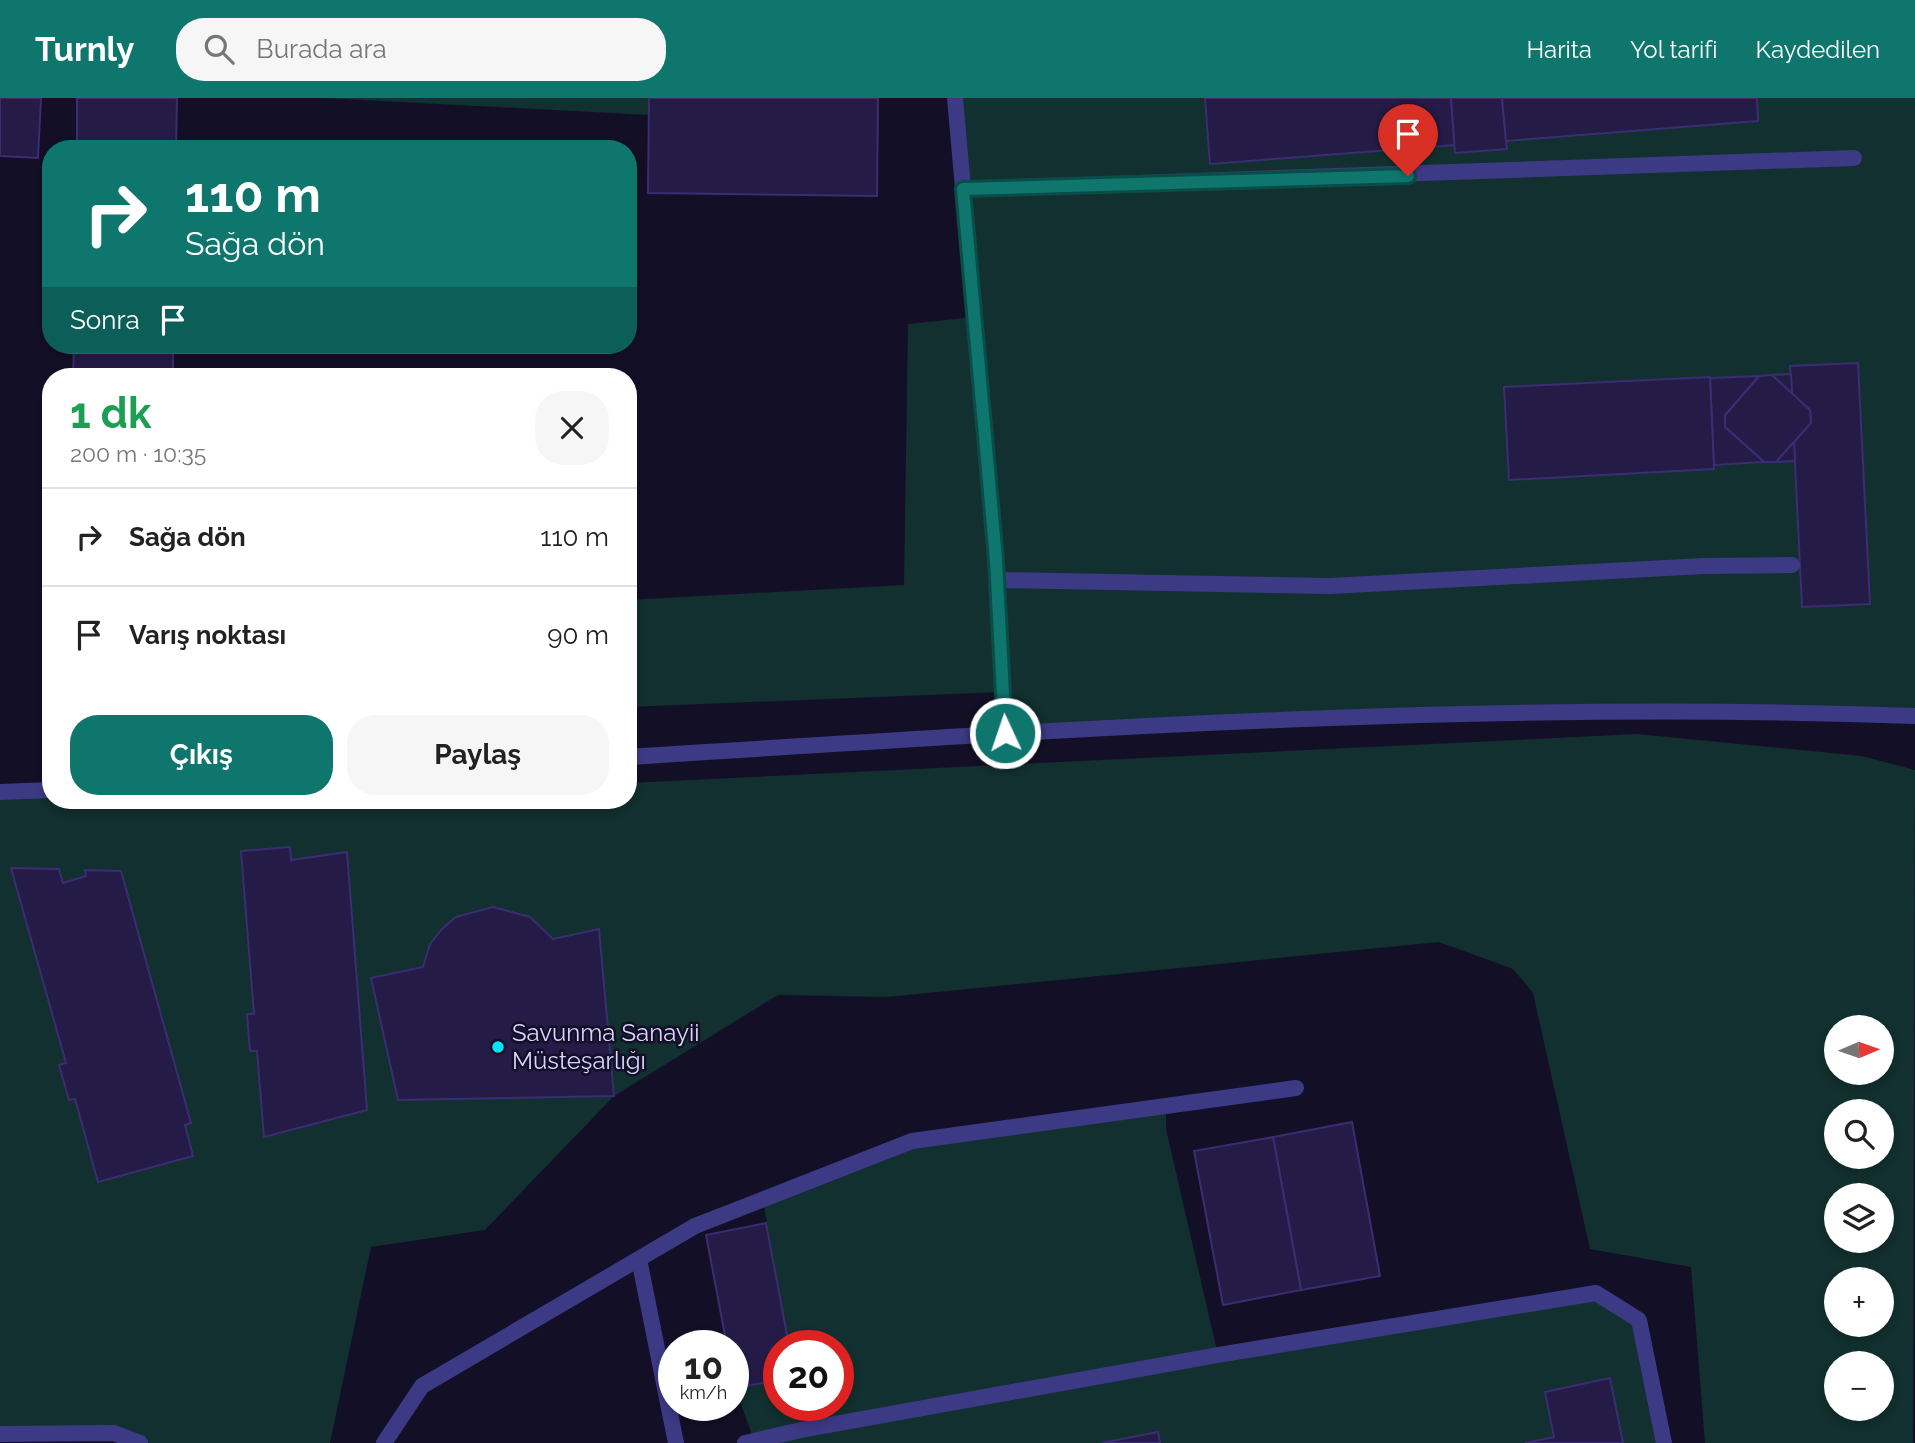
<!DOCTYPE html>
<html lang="tr">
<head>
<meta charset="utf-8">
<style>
  body { margin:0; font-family:Raleway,sans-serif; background:#f6f6f6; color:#222; height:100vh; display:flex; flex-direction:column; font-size:26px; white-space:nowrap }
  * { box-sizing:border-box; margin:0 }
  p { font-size:23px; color:#767676 }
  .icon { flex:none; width:38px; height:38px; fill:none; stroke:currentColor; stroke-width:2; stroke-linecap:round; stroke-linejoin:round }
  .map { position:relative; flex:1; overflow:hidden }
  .side { position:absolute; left:42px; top:270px; width:595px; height:441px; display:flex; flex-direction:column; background:#fff; border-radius:28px; box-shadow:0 4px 10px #0003 }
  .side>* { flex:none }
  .guide { position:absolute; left:42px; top:42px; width:595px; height:214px; border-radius:28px; box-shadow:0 4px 10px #0003; background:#0f766e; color:#fff; overflow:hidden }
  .needle { width:46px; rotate:88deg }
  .buttons { position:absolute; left:1824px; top:917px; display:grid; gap:14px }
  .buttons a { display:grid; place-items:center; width:70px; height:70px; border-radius:50%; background:#fff; box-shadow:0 4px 10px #0003; font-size:35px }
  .speed { position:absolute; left:658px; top:1232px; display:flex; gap:14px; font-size:35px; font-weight:700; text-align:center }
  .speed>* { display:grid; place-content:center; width:91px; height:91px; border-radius:50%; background:#fff; box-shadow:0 4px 10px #0003; line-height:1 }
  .speed small { font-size:18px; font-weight:400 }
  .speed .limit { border:10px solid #d22; background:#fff; color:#111 }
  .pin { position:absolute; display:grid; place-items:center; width:60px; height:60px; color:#fff; margin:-72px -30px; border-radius:50% 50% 50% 0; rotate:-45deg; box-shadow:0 0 7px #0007 }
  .pin .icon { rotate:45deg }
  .me { position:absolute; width:77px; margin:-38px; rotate:357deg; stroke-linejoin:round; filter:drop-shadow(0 0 5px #0008) }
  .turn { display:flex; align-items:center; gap:24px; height:147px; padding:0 28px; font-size:32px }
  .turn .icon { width:91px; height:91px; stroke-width:2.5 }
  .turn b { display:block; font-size:49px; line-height:60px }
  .then { display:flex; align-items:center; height:66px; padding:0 28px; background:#0003; gap:14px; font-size:26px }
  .round { display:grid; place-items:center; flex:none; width:74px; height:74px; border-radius:28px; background:#f6f6f6 }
  .head { display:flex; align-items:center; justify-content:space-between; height:119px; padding:0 28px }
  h1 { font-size:42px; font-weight:700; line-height:52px; color:#1e9e55 }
  .cta { display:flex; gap:14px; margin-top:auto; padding:14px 28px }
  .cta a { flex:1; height:80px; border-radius:28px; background:#0f766e; color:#fff; font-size:28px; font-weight:700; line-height:80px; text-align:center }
  .cta a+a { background:#f6f6f6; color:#222 }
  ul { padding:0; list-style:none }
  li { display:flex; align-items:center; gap:21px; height:98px; padding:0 28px; border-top:2px solid #e0e0e0 }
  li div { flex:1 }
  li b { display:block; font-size:26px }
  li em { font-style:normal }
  header { display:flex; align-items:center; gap:42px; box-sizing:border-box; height:98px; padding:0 35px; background:#0f766e; color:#fff }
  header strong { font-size:33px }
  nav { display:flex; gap:38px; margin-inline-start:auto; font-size:24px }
  .search { width:490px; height:63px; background:#f6f6f6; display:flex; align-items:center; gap:18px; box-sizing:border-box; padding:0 24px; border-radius:28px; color:#767676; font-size:26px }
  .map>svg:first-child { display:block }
  .green { fill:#12302f; fill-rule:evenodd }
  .building { fill:#241b47; stroke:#3b2d73; stroke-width:2 }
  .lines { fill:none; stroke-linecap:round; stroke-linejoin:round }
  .lane { stroke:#3d3a85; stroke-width:16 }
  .route-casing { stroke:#0a4d48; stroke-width:18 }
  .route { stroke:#0f766e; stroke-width:12 }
  .poi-dot { fill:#00e5ff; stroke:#130f26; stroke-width:2.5 }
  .labels { text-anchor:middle; stroke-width:5; stroke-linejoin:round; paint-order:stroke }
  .poi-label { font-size:24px; fill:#d9d4ff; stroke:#130f26; text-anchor:start }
</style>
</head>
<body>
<header>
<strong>Turnly</strong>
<div class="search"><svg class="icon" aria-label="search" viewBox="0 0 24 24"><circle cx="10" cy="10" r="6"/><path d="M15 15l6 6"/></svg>Burada ara</div>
<nav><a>Harita</a><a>Yol tarifi</a><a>Kaydedilen</a></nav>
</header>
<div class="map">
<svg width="1915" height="1345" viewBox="0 0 1915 1345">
  <rect width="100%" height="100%" fill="#130f26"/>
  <!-- green -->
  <g class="green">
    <polygon points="325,0 649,0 649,17"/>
    <polygon points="955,0 1915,0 1915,618 1590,612 1005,635 1002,594 628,609 628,502 904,487 908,226 974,219"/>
    <path d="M1637,636L1862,658L1915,672L1913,1345H1705L1691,1169L1590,1151L1533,895L1513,871L1439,844L887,899L778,897L614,998L485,1132L371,1149L330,1345H140L0,1336V694L51,692V702H628V685ZM1836,929H1881V975H1836ZM1836,1013H1881V1059H1836ZM1836,1097H1881V1143H1836ZM1836,1181H1881V1227H1836ZM1836,1265H1881V1311H1836Z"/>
    <polygon points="1166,1008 1166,1031 1218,1257 1596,1195 1639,1222 1664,1345 745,1345 754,1342 735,1290 779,1282 779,1307 838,1307 838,1248 789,1248 763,1102 912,1043"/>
  </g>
  <!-- building -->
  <g class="building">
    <polygon points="0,0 41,0 38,60 0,58"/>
    <polygon points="77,0 177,0 176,51 77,51"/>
    <polygon points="649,0 878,0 877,98 648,95"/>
    <polygon points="1205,0 1451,0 1455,47 1210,66"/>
    <polygon points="1451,0 1502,0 1507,51 1455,55"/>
    <polygon points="1502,0 1757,0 1758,23 1506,43"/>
    <polygon points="74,247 173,247 173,278 73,278"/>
    <polygon points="1858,265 1870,506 1802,509 1794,344 1811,325 1810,312 1792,296 1790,268"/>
    <polygon points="1791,276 1792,296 1772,277"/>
    <polygon points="1772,277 1810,312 1811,325 1776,364 1764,364 1725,329 1725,317 1759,278"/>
    <polygon points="1759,278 1725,317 1725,329 1764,364 1714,367 1710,280"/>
    <polygon points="1710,279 1714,371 1509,382 1504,289"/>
    <polygon points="1794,344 1795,363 1776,364"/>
    <polygon points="290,749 291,762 347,754 367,1012 264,1039 257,953 250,953 247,916 254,916 241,753"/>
    <polygon points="11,770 59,771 63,785 86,778 85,772 121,773 191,1025 185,1027 193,1058 98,1084 75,1001 69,1002 59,967 66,965"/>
    <polygon points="493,809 530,819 553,841 599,831 614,998 398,1002 371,880 423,869 430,846 442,831 456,819"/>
    <polygon points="1352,1024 1380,1178 1301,1192 1273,1039"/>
    <polygon points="1273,1039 1301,1192 1223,1207 1194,1053"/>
    <polygon points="766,1125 789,1248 779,1248 779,1282 735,1290 733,1248 727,1248 706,1137"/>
    <polygon points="1610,1280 1623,1345 1525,1345 1554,1339 1545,1294"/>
    <polygon points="1158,1334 1160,1345 1102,1345"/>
  </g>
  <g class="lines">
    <!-- lane -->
    <g class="lane">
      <polyline points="955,0 996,462 1005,635"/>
      <polyline points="963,91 1854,60"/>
      <polyline points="997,482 1330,488 1704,468 1792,467"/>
      <path d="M628,659C1057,632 1486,602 1915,618"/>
      <polyline points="0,694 51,692"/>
      <polyline points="639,1161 676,1345"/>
      <polyline points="0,1336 114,1335 140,1345"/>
      <polyline points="384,1345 422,1288 695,1128 912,1043 1296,990"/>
      <polyline points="745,1345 801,1332 1218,1257 1596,1195 1639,1222 1664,1345"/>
    </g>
  </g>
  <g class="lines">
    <!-- route casing -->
    <g class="route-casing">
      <polyline id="route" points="1005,635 996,462 963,91 1408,78"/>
    </g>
    <!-- route -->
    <use href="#route" class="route"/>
  </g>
  <!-- markers -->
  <circle class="poi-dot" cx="498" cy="949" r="7"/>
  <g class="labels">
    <!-- poi labels -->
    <g class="poi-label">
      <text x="512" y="943">Savunma Sanayii<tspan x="512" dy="28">Müsteşarlığı</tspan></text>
    </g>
  </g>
</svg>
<div class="buttons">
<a><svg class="needle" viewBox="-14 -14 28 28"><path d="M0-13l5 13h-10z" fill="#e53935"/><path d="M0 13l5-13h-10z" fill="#767676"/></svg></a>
<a><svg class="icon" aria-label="search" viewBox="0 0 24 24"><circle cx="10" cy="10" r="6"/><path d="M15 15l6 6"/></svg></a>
<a><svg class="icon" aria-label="layers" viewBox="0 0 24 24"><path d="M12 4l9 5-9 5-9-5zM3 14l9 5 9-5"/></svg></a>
<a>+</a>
<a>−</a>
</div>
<div class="speed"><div>10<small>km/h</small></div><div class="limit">20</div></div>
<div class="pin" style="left:1408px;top:78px;background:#d93025"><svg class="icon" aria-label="arrive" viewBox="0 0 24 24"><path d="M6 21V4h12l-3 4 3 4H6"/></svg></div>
<svg class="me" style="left:1005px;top:635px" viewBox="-20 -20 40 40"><circle r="17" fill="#0f766e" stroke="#fff" stroke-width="3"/><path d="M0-11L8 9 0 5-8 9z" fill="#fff"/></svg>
<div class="guide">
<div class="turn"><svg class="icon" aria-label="right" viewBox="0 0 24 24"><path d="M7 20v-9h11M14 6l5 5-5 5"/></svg><div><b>110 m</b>Sağa dön</div></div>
<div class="then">Sonra<svg class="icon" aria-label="arrive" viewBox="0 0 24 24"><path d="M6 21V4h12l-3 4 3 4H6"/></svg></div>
</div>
<section class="side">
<div class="head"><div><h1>1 dk</h1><p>200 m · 10:35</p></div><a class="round"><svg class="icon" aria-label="close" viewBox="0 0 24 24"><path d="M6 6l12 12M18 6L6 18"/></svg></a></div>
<ul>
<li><svg class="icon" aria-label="right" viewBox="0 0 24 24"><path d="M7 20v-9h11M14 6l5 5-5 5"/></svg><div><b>Sağa dön</b></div><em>110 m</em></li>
<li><svg class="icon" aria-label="arrive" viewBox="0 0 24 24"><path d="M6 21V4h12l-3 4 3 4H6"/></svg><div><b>Varış noktası</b></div><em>90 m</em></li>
</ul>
<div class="cta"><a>Çıkış</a><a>Paylaş</a></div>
</section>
</div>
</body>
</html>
